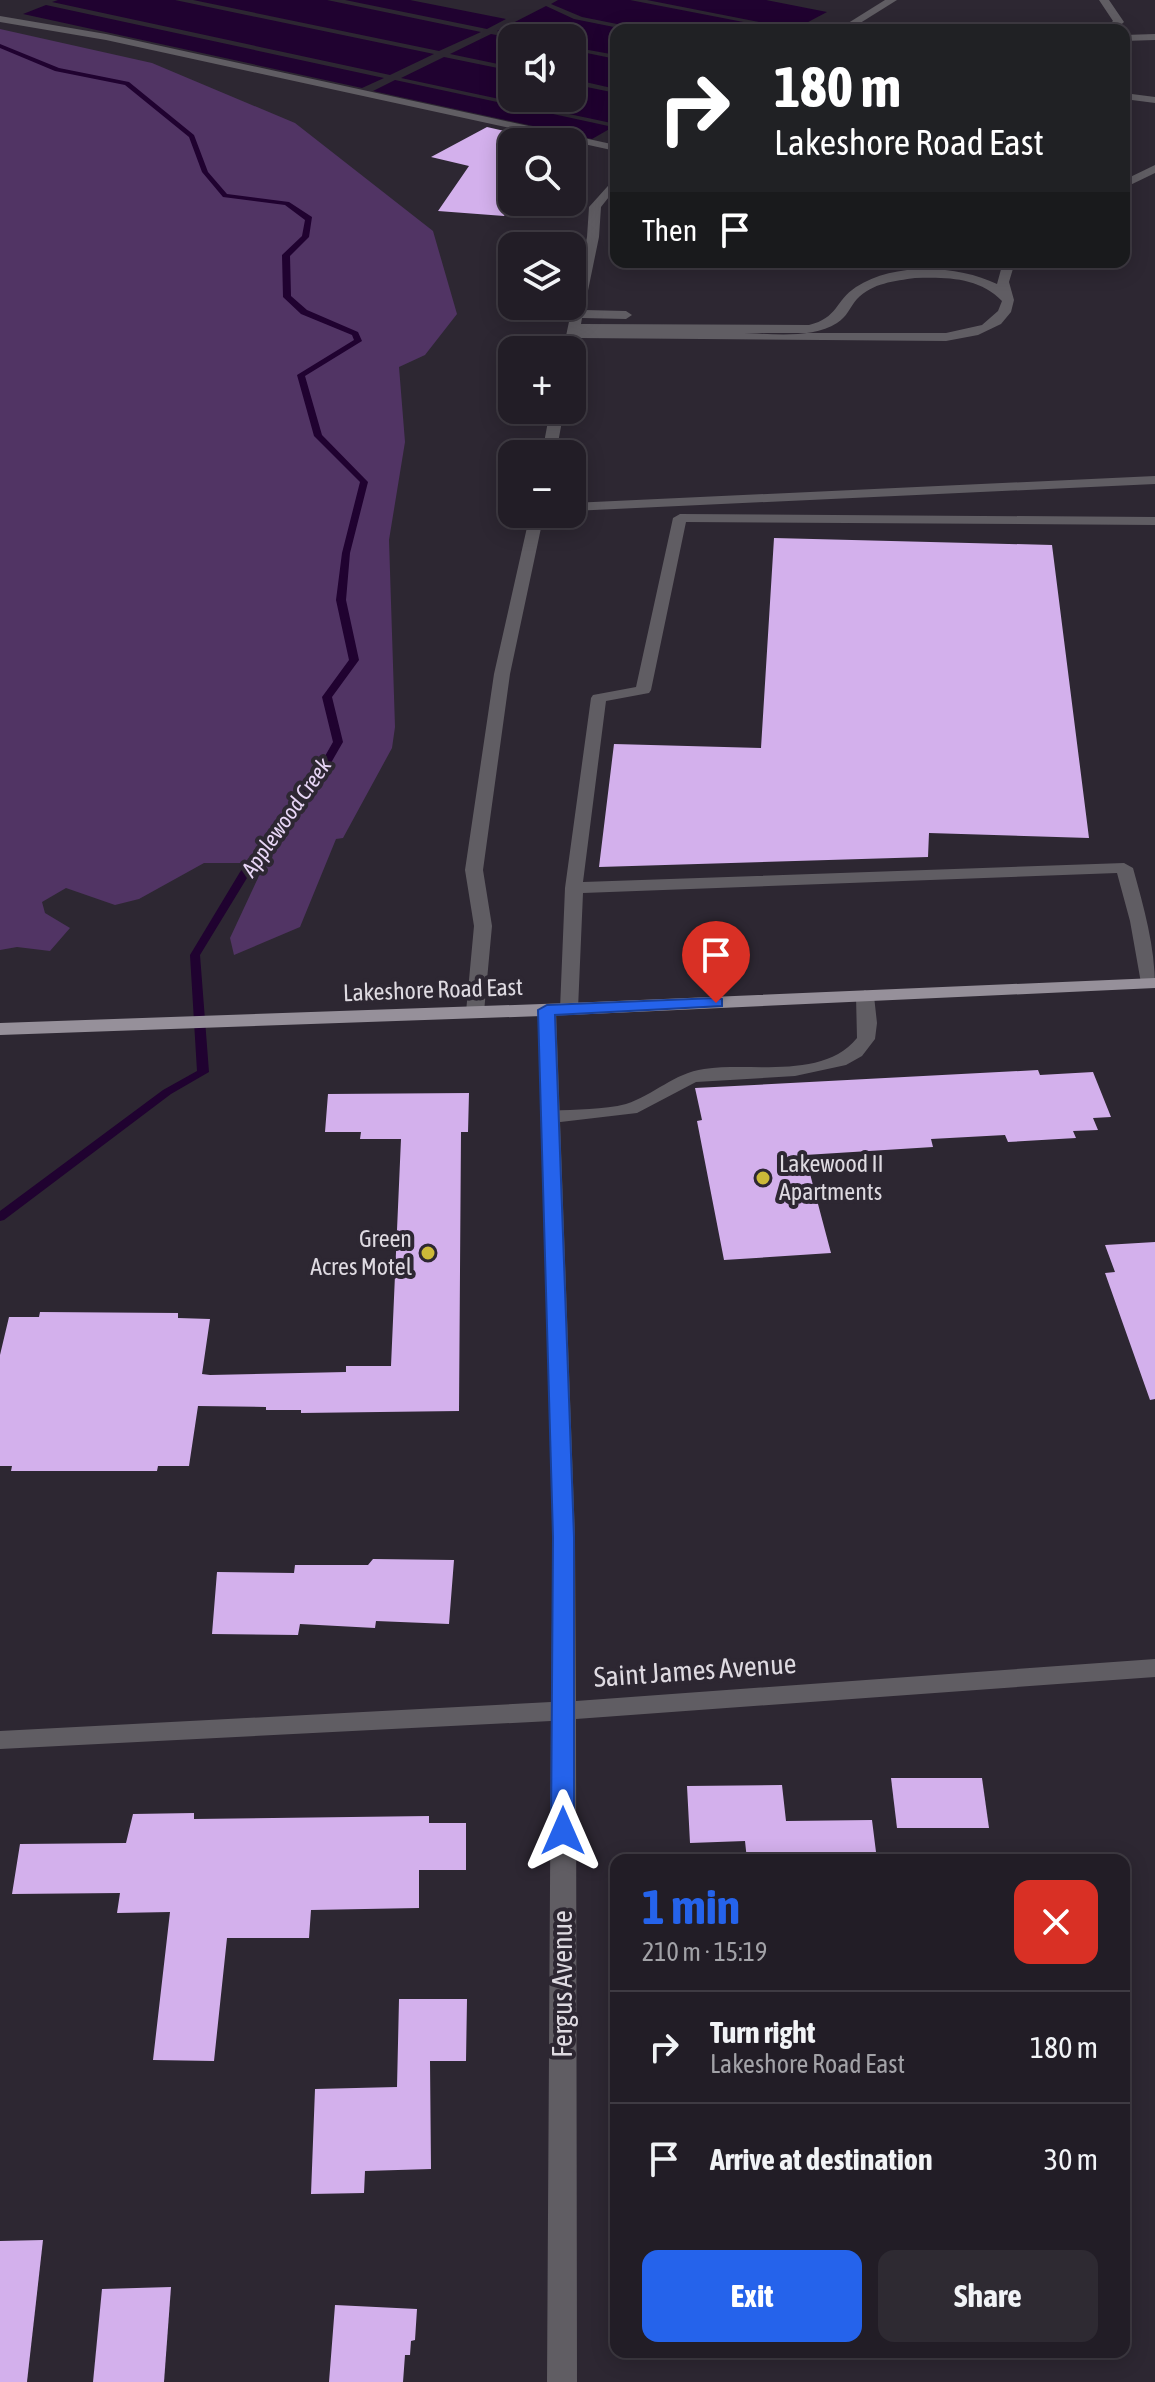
<!DOCTYPE html>
<html lang="en">
<head>
<meta charset="utf-8">
<style>
  body { margin:0; font-family:"Asap Condensed",sans-serif; background:#2e2a32; color:#f1f3f6; height:100vh; display:flex; flex-direction:column; font-size:30px; white-space:nowrap }
  * { box-sizing:border-box; margin:0 }
  p { font-size:26px; color:#a2a2a7 }
  .icon { flex:none; width:44px; height:44px; fill:none; stroke:currentColor; stroke-width:2; stroke-linecap:round; stroke-linejoin:round }
  .map { position:relative; flex:1; overflow:hidden }
  .details { position:absolute; left:610px; top:1854px; width:520px; height:504px; display:flex; flex-direction:column; background:#221d26; border-radius:16px; box-shadow:0 4px 20px #0003,0 0 0 2px #3f3b43 }
  .details>* { flex:none }
  .guide { position:absolute; left:610px; top:24px; width:520px; height:244px; border-radius:16px; box-shadow:0 4px 20px #0003,0 0 0 2px #3f3b43; background:#202124; color:#fff; overflow:hidden }
  .fabs { position:absolute; left:498px; top:24px; display:grid; gap:16px }
  .fabs a { display:grid; place-items:center; width:88px; height:88px; border-radius:16px; background:#221d26; box-shadow:0 4px 20px #0003,0 0 0 2px #3f3b43; font-size:40px }
  .pin { position:absolute; display:grid; place-items:center; width:68px; height:68px; color:#fff; margin:-82px -34px; border-radius:50% 50% 50% 0; rotate:-45deg; box-shadow:0 0 8px #0007 }
  .pin .icon { rotate:45deg }
  .me { position:absolute; width:88px; margin:-44px; rotate:0deg; stroke-linejoin:round; filter:drop-shadow(0 0 6px #0008) }
  .turn { display:flex; align-items:center; gap:28px; height:168px; padding:0 32px; font-size:36px }
  .turn .icon { width:104px; height:104px; stroke-width:2.5 }
  .turn b { display:block; font-size:56px; line-height:68px }
  .then { display:flex; align-items:center; height:76px; padding:0 32px; background:#0003; gap:16px; font-size:30px }
  .round { display:grid; place-items:center; flex:none; width:84px; height:84px; border-radius:16px; background:#2e2a32 }
  .headline { display:flex; align-items:center; justify-content:space-between; height:136px; padding:0 32px }
  h1 { font-size:48px; font-weight:700; line-height:60px; color:#2563eb }
  .action { display:flex; gap:16px; margin-top:auto; padding:16px 32px }
  .action a { flex:1; height:92px; border-radius:16px; background:#2563eb; color:#fff; font-size:32px; font-weight:700; line-height:92px; text-align:center }
  .action a+a { background:#2e2a32; color:#f1f3f6 }
  ul { padding:0; list-style:none }
  li { display:flex; align-items:center; gap:24px; height:112px; padding:0 32px; border-top:2px solid #3f3b43 }
  li div { flex:1 }
  li b { display:block; font-size:30px }
  li em { font-style:normal }
  .map>svg:first-child { display:block }
  .green { fill:#513464 }
  .water { fill:#200230 }
  .lines { fill:none; stroke-linecap:round; stroke-linejoin:round }
  .stream { fill:#200230; fill-rule:evenodd }
  .building { fill:#d3b0ec }
  .lane { fill:#605d63; fill-rule:evenodd }
  .street { fill:#605d63; fill-rule:evenodd }
  .primary { fill:#96909a; fill-rule:evenodd }
  .route { fill:#2563eb; stroke:#184099; stroke-width:2 }
  .poi-dot { fill:#ccb938; stroke:#2d2732; stroke-width:3 }
  .labels { text-anchor:middle; stroke-width:8; stroke-linejoin:round; paint-order:stroke }
  .far-water-label { font-size:22px; font-style:italic; fill:#e8d6f6; stroke:#2d2732 }
  .street-label { font-size:24px; fill:#dedae1; stroke:#2d2732 }
  .poi-label { font-size:24px; fill:#dedae1; stroke:#2d2732; text-anchor:start }
  .near-street-label { font-size:28px; fill:#dedae1; stroke:#2d2732 }
</style>
</head>
<body>
<div class="map">
<svg width="1155" height="2382" viewBox="0 0 1155 2382">
  <rect width="100%" height="100%" fill="#2d2732"/>
  <!-- green -->
  <polygon class="green" points="0,29 152,63 295,123 433,231 457,314 425,355 399,367 405,442 389,540 395,727 392,748 343,838 336,839 300,927 234,955 230,938 265,863 204,863 139,899 115,905 66,888 42,902 45,913 70,928 50,951 17,947 0,950"/>
  <!-- water -->
  <g class="water">
    <polygon points="58,0 175,0 434,54 390,75 52,2"/>
    <polygon points="193,0 327,0 481,32 439,51"/>
    <polygon points="345,0 410,0 506,19 487,29"/>
    <polygon points="558,0 630,0 784,30 647,30 582,17 551,4"/>
    <polygon points="647,0 766,0 827,12 795,29"/>
    <polygon points="46,5 384,78 362,88 23,14"/>
    <polygon points="546,6 574,19 629,30 616,30 616,55 572,47 572,38 530,38 497,31"/>
    <polygon points="491,34 512,38 512,67 450,54"/>
    <polygon points="572,50 616,59 616,89 572,79"/>
    <polygon points="444,57 512,71 512,98 571,99 572,84 616,93 616,124 401,78"/>
    <polygon points="395,80 613,127 592,139 373,91"/>
  </g>
  <g class="lines">
    <!-- stream -->
    <polygon class="stream" points="0,44 59,68 129,82 194,135 208,172 227,194 289,202 312,217 309,237 290,256 291,296 307,310 358,332 362,341 305,376 322,435 368,482 350,553 346,600 359,660 332,697 343,742 320,782 250,873 200,955 209,1072 171,1094 4,1220 0,1221 0,1211 163,1090 197,1071 190,955 240,872 312,779 333,742 322,697 349,660 336,600 342,553 360,482 314,436 297,375 354,340 352,335 301,314 283,297 282,255 302,236 305,220 285,205 223,197 202,172 189,137 125,85 55,71 0,48"/>
  </g>
  <!-- building -->
  <g class="building">
    <polygon points="487,127 553,142 512,142 513,202 504,216 438,211 469,166 431,157"/>
    <polygon points="774,538 1052,545 1089,838 929,833 928,857 599,867 614,744 761,748"/>
    <polygon points="1038,1070 1040,1075 1093,1072 1111,1117 1093,1118 1098,1130 1073,1131 1076,1138 1008,1142 1005,1135 931,1139 933,1147 805,1155 831,1253 724,1260 697,1121 702,1120 695,1088"/>
    <polygon points="469,1093 468,1132 461,1132 459,1411 301,1413 301,1410 266,1410 266,1407 198,1406 189,1466 158,1466 157,1471 11,1471 12,1466 0,1466 0,1355 9,1317 39,1317 40,1312 178,1313 178,1318 210,1319 202,1374 210,1375 346,1372 346,1366 391,1366 401,1139 360,1139 361,1132 325,1132 328,1094"/>
    <polygon points="1155,1242 1155,1399 1150,1400 1105,1273 1115,1272 1105,1245"/>
    <polygon points="373,1559 454,1560 449,1624 376,1621 375,1628 300,1624 298,1635 212,1634 217,1572 294,1573 295,1565 368,1565"/>
    <polygon points="891,1778 982,1778 989,1828 897,1828"/>
    <polygon points="782,1785 786,1821 872,1820 877,1860 747,1860 745,1841 690,1843 687,1786"/>
    <polygon points="194,1813 194,1819 429,1816 429,1823 466,1823 466,1870 419,1870 419,1908 311,1910 309,1938 227,1938 214,2061 153,2060 170,1912 117,1913 120,1893 12,1894 20,1844 126,1843 133,1814"/>
    <polygon points="399,1999 467,1999 466,2061 430,2061 431,2169 365,2171 364,2193 311,2194 315,2089 397,2087"/>
    <polygon points="43,2240 27,2382 0,2382 0,2241"/>
    <polygon points="171,2287 164,2382 93,2382 102,2289"/>
    <polygon points="335,2305 417,2309 415,2340 411,2341 410,2355 405,2355 403,2382 329,2382"/>
  </g>
  <g class="lines">
    <!-- lane -->
    <g class="lane">
      <polygon points="885,0 897,0 849,30 837,30"/>
      <polygon points="1099,0 1109,0 1124,22 1115,30 1103,30 1113,21"/>
      <polygon points="0,16 106,34 616,145 616,151 106,40 0,22"/>
      <polygon points="1155,34 1155,40 1124,41 1124,35"/>
      <polygon points="1124,93 1155,97 1155,103 1124,99"/>
      <polygon points="1155,165 1155,173 1124,188 1124,180"/>
      <path d="M616,177V188L601,207L599,237L584,310L626,311L632,315L626,319L582,318L581,324L809,325C838,318 835,301 856,287C894,262 958,265 997,284L1003,262H1015L1009,282L1014,300L1011,312L1001,324L978,335L946,341L578,338L574,353L563,350L587,237L589,207ZM915,278C946,277 979,277 1002,301L998,311L982,325L946,333H738C768,333 810,340 837,323C847,317 850,307 857,299C872,283 895,281 915,278Z"/>
      <polygon points="550,410 564,410 556,454 542,454"/>
      <polygon points="1155,476 1155,484 572,511 572,503"/>
      <polygon points="530,514 544,514 510,674 483,870 492,926 484,1012 475,1018 466,1012 474,926 465,870 494,674"/>
      <path d="M680,514L1155,517V525L686,522L651,690L649,693L606,701L583,882L1124,863L1133,868C1144,908 1155,946 1155,987H1144L1141,983L1130,921L1117,873L583,893L578,1009L569,1015L562,1013L560,1009L565,888L591,698L593,695L636,687L673,518Z"/>
      <path d="M865,990L874,996L877,1023L875,1039L862,1056L846,1065L795,1076L696,1082L637,1113L552,1123L542,1117L552,1111C575,1109 604,1110 626,1104C654,1095 674,1073 704,1069C752,1062 823,1080 857,1038L856,996Z"/>
    </g>
    <!-- street -->
    <polygon class="street" points="547,1004 556,1010 575,1537 576,1701 1155,1659 1155,1677 576,1719 577,2382 547,2382 551,1721 0,1749 0,1731 551,1702 553,1537 538,1010"/>
    <!-- primary -->
    <polygon class="primary" points="1155,978 1155,988 569,1015 0,1035 0,1023 569,1003"/>
  </g>
  <!-- route -->
  <polygon class="route" points="716,998 722,999 722,1006 555,1015 574,1537 574,1831 571,1838 554,1838 551,1831 553,1537 538,1010 547,1005"/>
  <!-- markers -->
  <g class="poi-dot">
    <circle cx="763" cy="1178" r="8"/>
    <circle cx="428" cy="1253" r="8"/>
  </g>
  <g class="labels">
    <!-- far-water labels -->
    <g class="far-water-label">
      <text transform="translate(286 817) rotate(-55)" y="8">Applewood Creek</text>
    </g>
    <!-- street labels -->
    <g class="street-label">
      <text transform="translate(433 990) rotate(-2)" y="8">Lakeshore Road East</text>
    </g>
    <!-- poi labels -->
    <g class="poi-label">
      <text x="779" y="1172">Lakewood II<tspan x="779" dy="28">Apartments</tspan></text>
      <text x="412" y="1247" text-anchor="end">Green<tspan x="412" dy="28">Acres Motel</tspan></text>
    </g>
    <!-- near-street labels -->
    <g class="near-street-label">
      <text transform="translate(695 1670) rotate(-4)" y="10">Saint James Avenue</text>
      <text transform="translate(562 1984) rotate(-90)" y="10">Fergus Avenue</text>
    </g>
  </g>
</svg>
<div class="fabs">
<a><svg class="icon" aria-label="sound" viewBox="0 0 24 24"><path d="M4 9h4l5-4v14l-5-4H4zM17 9q2 3 0 6"/></svg></a>
<a><svg class="icon" aria-label="search" viewBox="0 0 24 24"><circle cx="10" cy="10" r="6"/><path d="M15 15l6 6"/></svg></a>
<a><svg class="icon" aria-label="layers" viewBox="0 0 24 24"><path d="M12 4l9 5-9 5-9-5zM3 14l9 5 9-5"/></svg></a>
<a>+</a>
<a>−</a>
</div>
<div class="pin" style="left:716px;top:1003px;background:#d93025"><svg class="icon" aria-label="arrive" viewBox="0 0 24 24"><path d="M6 21V4h12l-3 4 3 4H6"/></svg></div>
<svg class="me" style="left:563px;top:1831px" viewBox="-20 -20 40 40"><path d="M0-17L14 15 0 8-14 15z" fill="#2563eb" stroke="#fff" stroke-width="4"/></svg>
<div class="guide">
<div class="turn"><svg class="icon" aria-label="right" viewBox="0 0 24 24"><path d="M7 20v-9h11M14 6l5 5-5 5"/></svg><div><b>180 m</b>Lakeshore Road East</div></div>
<div class="then">Then<svg class="icon" aria-label="arrive" viewBox="0 0 24 24"><path d="M6 21V4h12l-3 4 3 4H6"/></svg></div>
</div>
<section class="details">
<div class="headline"><div><h1>1 min</h1><p>210 m · 15:19</p></div><a class="round" style="background:#d93025;color:#fff"><svg class="icon" aria-label="close" viewBox="0 0 24 24"><path d="M6 6l12 12M18 6L6 18"/></svg></a></div>
<ul>
<li><svg class="icon" aria-label="right" viewBox="0 0 24 24"><path d="M7 20v-9h11M14 6l5 5-5 5"/></svg><div><b>Turn right</b><p>Lakeshore Road East</p></div><em>180 m</em></li>
<li><svg class="icon" aria-label="arrive" viewBox="0 0 24 24"><path d="M6 21V4h12l-3 4 3 4H6"/></svg><div><b>Arrive at destination</b></div><em>30 m</em></li>
</ul>
<div class="action"><a>Exit</a><a>Share</a></div>
</section>
</div>
</body>
</html>
